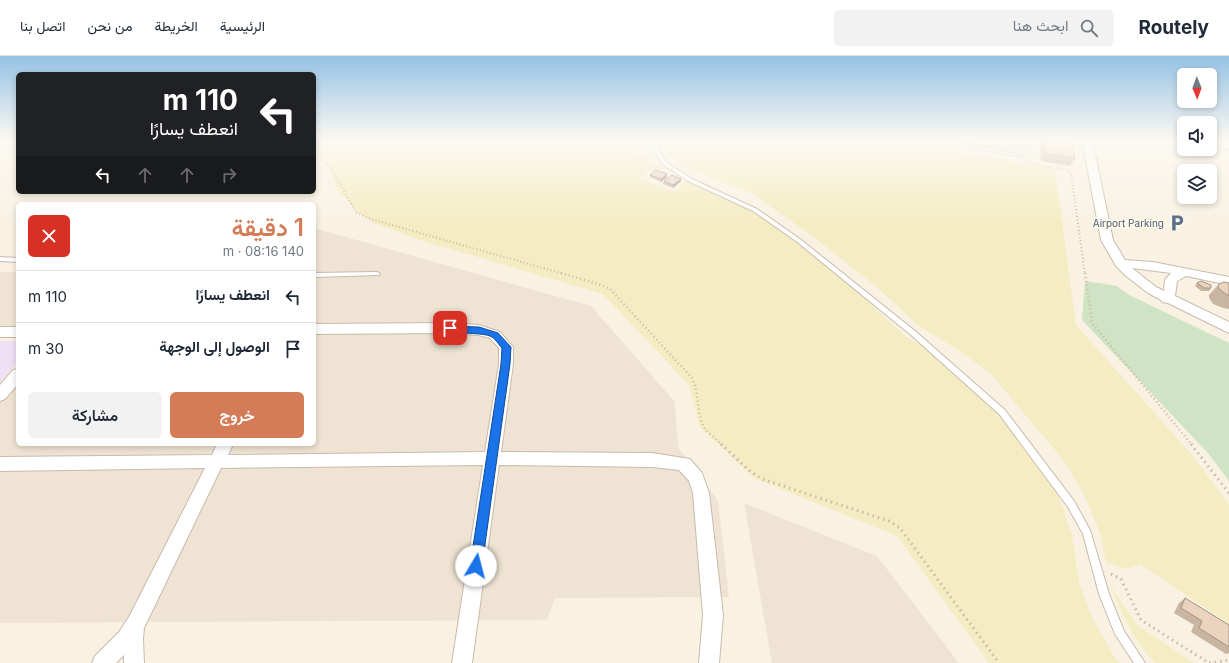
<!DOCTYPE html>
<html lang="ar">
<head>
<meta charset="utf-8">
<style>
  body { margin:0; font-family:Inter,Vazirmatn,sans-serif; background:#f2f2f3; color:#1f2937; direction:rtl; height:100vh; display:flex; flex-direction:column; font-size:15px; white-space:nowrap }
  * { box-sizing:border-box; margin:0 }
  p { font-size:13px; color:#747a83 }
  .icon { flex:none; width:22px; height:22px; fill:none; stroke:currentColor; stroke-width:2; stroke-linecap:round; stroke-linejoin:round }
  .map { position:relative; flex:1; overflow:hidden; direction:ltr }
  .side { position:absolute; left:16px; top:146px; width:300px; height:244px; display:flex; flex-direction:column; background:#fff; border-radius:6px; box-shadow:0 2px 6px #0003; direction:rtl }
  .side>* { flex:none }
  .guide { position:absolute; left:16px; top:16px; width:300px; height:122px; border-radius:6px; box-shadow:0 2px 6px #0003; direction:rtl; background:#202124; color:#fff; overflow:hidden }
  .needle { width:26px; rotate:179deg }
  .controls { position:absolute; left:1177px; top:12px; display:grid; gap:8px }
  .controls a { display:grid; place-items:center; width:40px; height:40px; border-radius:6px; background:#fff; box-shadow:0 2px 6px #0003; font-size:20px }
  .pin { position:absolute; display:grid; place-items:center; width:34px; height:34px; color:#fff; margin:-17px; border-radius:8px; box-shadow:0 2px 6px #0006 }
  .me { position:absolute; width:44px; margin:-22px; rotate:8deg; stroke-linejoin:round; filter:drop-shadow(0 0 3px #0008) }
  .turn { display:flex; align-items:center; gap:14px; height:84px; padding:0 12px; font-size:18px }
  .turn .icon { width:52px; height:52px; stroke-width:2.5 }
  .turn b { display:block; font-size:28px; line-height:34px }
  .lanes { display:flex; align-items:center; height:38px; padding:0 12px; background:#0003; justify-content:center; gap:20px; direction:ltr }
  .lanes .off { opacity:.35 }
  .round { display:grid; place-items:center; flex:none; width:42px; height:42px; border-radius:6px; background:#f2f2f3 }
  .summary { display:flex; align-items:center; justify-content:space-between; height:68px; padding:0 12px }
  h1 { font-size:24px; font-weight:600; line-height:30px; color:#d47c57 }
  .primary-button { display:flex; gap:8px; margin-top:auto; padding:8px 12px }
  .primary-button a { flex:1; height:46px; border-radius:6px; background:#d47c57; color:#fff; font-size:16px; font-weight:600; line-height:46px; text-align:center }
  .primary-button a+a { background:#f2f2f3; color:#1f2937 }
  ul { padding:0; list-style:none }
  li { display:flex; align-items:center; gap:12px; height:52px; padding:0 12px; border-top:1px solid #e0e1e3 }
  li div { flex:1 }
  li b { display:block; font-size:15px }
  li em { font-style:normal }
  header { display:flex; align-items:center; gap:24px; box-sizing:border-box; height:56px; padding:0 20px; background:#fff; border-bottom:1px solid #e0e1e3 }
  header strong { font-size:19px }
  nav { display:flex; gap:22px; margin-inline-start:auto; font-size:14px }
  .search { width:280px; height:36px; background:#f2f2f3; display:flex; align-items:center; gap:10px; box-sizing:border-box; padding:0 14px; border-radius:6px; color:#747a83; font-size:15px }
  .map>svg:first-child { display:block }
  .residential { fill:#efe4d3 }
  .industrial { fill:#e9e4dd }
  .education { fill:#efe0f5 }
  .green { fill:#cfe4c4 }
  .sand { fill:#f4ecc2 }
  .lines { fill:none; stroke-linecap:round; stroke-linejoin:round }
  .service-casing { stroke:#c8baac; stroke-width:2 }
  .minor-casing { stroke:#c8baac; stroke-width:2 }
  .path-far2 { stroke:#cfb7a2; stroke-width:2; stroke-dasharray:1 2.5; stroke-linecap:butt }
  .path-far1 { stroke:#cfb7a2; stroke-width:2.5; stroke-dasharray:1 3; stroke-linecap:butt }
  .path { stroke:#cfb7a2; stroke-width:3; stroke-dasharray:1.5 4; stroke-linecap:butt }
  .service { fill:#fff; fill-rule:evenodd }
  .minor { fill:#fff; fill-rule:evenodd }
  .wall { fill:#cab5a3 }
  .shaded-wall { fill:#a49485 }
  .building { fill:#ebd3be; stroke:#a49485 }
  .route { fill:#1a73e8; stroke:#114b97 }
  .labels { text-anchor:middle; stroke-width:4; stroke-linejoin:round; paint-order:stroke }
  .service-label { font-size:10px; fill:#4e5e75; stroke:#fcf6e9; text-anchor:end }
</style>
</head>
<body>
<header>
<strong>Routely</strong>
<div class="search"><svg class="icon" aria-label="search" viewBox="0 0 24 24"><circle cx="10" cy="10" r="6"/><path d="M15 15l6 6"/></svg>ابحث هنا</div>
<nav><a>الرئيسية</a><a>الخريطة</a><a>من نحن</a><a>اتصل بنا</a></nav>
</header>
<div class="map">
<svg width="1229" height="607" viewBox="0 0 1229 607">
  <rect width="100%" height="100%" fill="#f9f2e3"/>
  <!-- residential -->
  <g class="residential">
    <polygon points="314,172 591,250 675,346 678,391 718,445 729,541 555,542 547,564 0,567 0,346 18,324 18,388 314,388"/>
    <rect x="0" y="216" width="18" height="65"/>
    <polygon points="744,447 877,500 959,607 772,607"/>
  </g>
  <!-- industrial -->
  <polygon class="industrial" points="947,84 1032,84 1033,99"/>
  <!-- education -->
  <polygon class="education" points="0,285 18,285 18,305 0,327"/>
  <!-- green -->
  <polygon class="green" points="1085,225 1117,230 1129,239 1229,287 1229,425 1208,397 1082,264"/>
  <!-- sand -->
  <g class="sand">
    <polygon points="314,84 465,84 470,87 545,84 593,84 629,92 664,113 650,114 639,122 673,135 689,124 737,145 792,181 863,241 904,279 948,307 973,327 1037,406 1059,441 1072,479 1079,525 1091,560 1115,602 1120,607 989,607 897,480 754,422 700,371 689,329 603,238 423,185 374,167 357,156 336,132 329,112 322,102 314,97"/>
    <polygon points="664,84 893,84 1055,113 1076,269 1193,400 1229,448 1229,568 1140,508 1127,513 1106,507 1100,477 1083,436 1061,401 991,318 960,295 919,270 879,233 810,178 751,137 687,112 669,98"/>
    <path d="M1110,529L1137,569L1194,607H1156C1134,587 1122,556 1110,529Z"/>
  </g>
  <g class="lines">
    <!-- service casing -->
    <g class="service-casing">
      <g id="service">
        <polygon points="653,84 658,84 661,98 666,106 692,123 757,153 800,183 915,275 1005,354 1074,445 1090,474 1109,538 1124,575 1145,607 1134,607 1115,578 1099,538 1083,478 1068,451 999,358 911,279 796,185 753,155 688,125 662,108 657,98"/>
        <polygon points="930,84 942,84 1021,99 1023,100 1021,101"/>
        <path d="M969,84L995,86L1010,84C999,92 981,89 969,84Z"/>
        <polygon points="0,201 18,202 18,206 0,205"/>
        <polygon points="377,216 379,217 380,218 379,219 314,221 314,217"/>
      </g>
    </g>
    <!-- minor casing -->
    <g class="minor-casing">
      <g id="minor">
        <path d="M1082,84H1092L1113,184L1125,204L1153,206L1229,221V229L1186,220L1177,225L1175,240L1229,266V277L1168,247L1162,246L1161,244L1148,237L1125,219L1116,210L1101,184ZM1132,212L1171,217L1165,224L1164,235L1156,231Z"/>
        <polygon points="1210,84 1229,87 1229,93 1210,90"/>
        <polygon points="450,267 479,269 500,276 513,291 513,308 501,396 652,397 690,403 702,417 709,437 723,559 719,607 699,607 703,559 693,437 689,425 679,414 652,411 499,409 472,607 452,607 483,409 221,412 144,572 143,583 144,607 124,607 124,599 116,607 92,607 95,600 119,576 129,561 205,412 0,415 0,401 212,399 217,388 233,388 228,399 485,396 499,308 499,292 490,282 478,279 450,277 314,278 314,268"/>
        <rect x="0" y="271" width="18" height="10"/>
        <polygon points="18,313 18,328 5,343 0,345 0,329 13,314"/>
      </g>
    </g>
    <!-- path-far2 -->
    <g class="path-far2">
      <polyline points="903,84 926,88"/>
      <polyline points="314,97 331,112 356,156 371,163 564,218"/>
      <polyline points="1025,106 1066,114 1071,117 1085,218"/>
    </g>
    <!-- path-far1 -->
    <g class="path-far1">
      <path d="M561,217L601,229L611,234L692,322C700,337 696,362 706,374C711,379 717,384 722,389"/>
      <polyline points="1085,217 1092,267 1192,389"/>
    </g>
    <!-- path -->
    <g class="path">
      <polyline points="721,388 751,416 762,423 889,465 900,472 999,607"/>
      <polyline points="1191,388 1229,437"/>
      <polyline points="1111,518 1121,523 1141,564 1209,607 1229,604"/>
    </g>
    <!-- service -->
    <use href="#service" class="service"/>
    <!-- minor -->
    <use href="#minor" class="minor"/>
  </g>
  <!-- wall -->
  <g class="wall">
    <polygon points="1039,84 1072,84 1075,102 1070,110 1041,105"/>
    <polygon points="667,118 667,121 661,126 650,121 650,119"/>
    <polygon points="664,125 681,125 673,132 663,128"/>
    <polygon points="1197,227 1211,232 1209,235 1201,235 1195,230"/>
    <polygon points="1229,227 1229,253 1223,252 1213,248 1209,242 1209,239 1219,228"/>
    <polygon points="1185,542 1229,569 1229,597 1226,598 1191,576 1194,569 1174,557 1179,547"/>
  </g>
  <!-- shaded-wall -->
  <g class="shaded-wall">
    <polygon points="667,118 667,121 661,126 661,123"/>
    <polygon points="681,123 681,125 673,132 673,129"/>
  </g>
  <!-- building -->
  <g class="building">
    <polygon points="1044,84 1072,84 1075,102 1045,97"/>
    <polygon points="656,114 667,118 661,123 650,119"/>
    <polygon points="672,119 681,123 673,129 664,125"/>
    <polygon points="1201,225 1211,229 1211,232 1204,232 1197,227"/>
    <polygon points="1224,226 1229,227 1229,240 1223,236 1218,231 1219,228"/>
    <polygon points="1185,542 1229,569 1229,591 1199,572 1202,565 1181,552"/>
  </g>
  <!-- sky -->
  <linearGradient id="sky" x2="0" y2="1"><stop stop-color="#96c2e4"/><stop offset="0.5" stop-color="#fcf9f2"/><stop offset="1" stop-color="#fcf9f2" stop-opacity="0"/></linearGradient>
  <rect width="1229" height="169" fill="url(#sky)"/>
  <!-- route -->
  <path class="route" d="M447,270L479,271L498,277L511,291L510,308L482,510L480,514L476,516L472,514L470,510L501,308L502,292C498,288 495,282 490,280C479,276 452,279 446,272Z"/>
  <!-- icons -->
  <defs>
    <g id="parking-bare" transform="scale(1.38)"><path d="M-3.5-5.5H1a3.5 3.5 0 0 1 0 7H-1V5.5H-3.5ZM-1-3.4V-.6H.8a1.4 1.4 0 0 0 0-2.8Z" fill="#5c6f8a" stroke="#fcf6e9" stroke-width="2.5" paint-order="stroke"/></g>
  </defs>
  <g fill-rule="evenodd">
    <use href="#parking-bare" x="1177" y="167"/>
  </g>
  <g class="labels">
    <!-- service labels -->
    <g class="service-label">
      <text x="1164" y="171">Airport Parking</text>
    </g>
  </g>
</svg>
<div class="controls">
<a><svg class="needle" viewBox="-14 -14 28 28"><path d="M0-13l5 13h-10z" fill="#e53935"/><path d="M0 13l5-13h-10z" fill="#747a83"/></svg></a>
<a><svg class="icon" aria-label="sound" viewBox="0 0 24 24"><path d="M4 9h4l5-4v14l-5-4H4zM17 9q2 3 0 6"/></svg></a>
<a><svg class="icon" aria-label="layers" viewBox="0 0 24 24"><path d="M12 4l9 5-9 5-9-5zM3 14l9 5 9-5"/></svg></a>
</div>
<div class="pin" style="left:450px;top:272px;background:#d93025"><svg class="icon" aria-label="arrive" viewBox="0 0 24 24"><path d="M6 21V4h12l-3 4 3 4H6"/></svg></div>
<svg class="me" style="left:476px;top:510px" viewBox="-20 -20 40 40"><circle r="19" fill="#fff"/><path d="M0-13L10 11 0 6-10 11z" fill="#1a73e8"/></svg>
<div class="guide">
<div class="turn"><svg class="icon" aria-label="left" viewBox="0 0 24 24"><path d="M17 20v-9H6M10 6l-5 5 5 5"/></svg><div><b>110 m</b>انعطف يسارًا</div></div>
<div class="lanes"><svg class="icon" aria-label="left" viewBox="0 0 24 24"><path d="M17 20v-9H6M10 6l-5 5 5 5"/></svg><svg class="icon off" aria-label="ahead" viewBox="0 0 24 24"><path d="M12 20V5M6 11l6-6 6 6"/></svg><svg class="icon off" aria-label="ahead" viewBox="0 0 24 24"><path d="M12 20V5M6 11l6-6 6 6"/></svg><svg class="icon off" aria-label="right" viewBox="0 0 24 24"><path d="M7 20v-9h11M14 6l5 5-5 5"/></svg></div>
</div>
<section class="side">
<div class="summary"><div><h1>1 دقيقة</h1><p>140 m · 08:16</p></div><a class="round" style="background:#d93025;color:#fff"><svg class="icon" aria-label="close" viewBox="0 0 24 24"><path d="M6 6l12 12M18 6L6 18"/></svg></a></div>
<ul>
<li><svg class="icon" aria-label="left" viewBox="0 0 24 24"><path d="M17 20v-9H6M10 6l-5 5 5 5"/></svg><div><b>انعطف يسارًا</b></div><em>110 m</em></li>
<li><svg class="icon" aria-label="arrive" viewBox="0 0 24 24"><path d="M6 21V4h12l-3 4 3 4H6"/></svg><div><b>الوصول إلى الوجهة</b></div><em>30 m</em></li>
</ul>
<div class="primary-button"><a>خروج</a><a>مشاركة</a></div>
</section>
</div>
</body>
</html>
